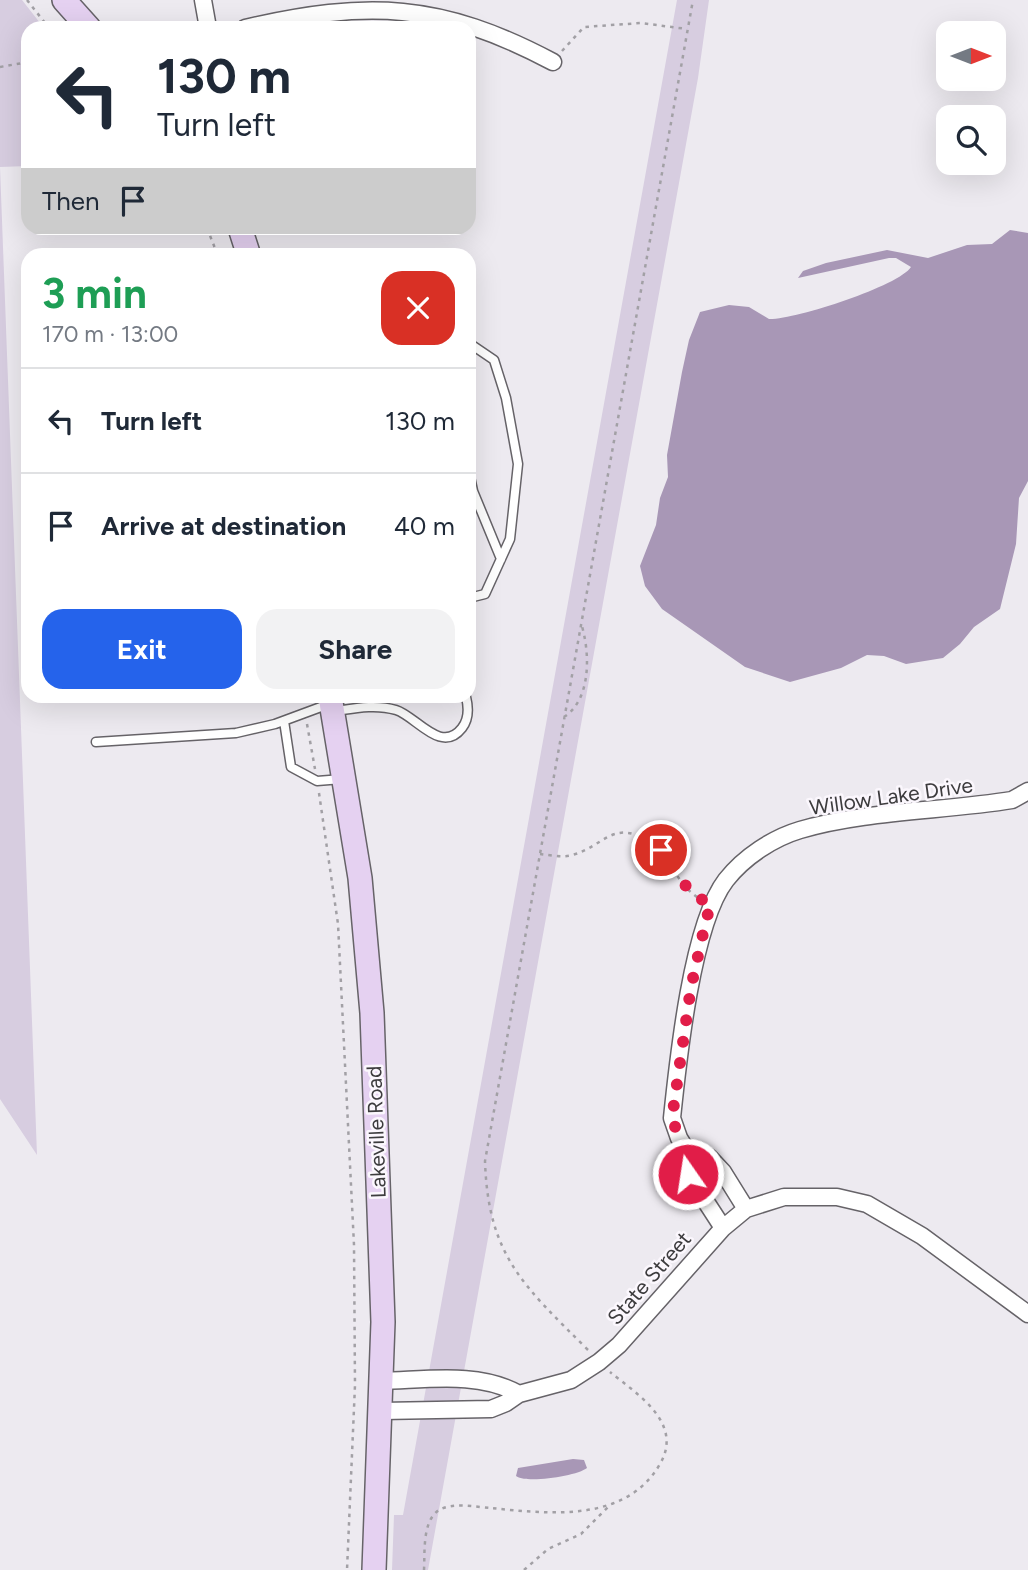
<!DOCTYPE html>
<html lang="en">
<head>
<meta charset="utf-8">
<style>
  body { margin:0; font-family:Figtree,sans-serif; background:#f2f2f3; color:#1f2937; height:100vh; display:flex; flex-direction:column; font-size:26px; white-space:nowrap }
  * { box-sizing:border-box; margin:0 }
  p { font-size:23px; color:#747a83 }
  .icon { flex:none; width:38px; height:38px; fill:none; stroke:currentColor; stroke-width:2; stroke-linecap:round; stroke-linejoin:round }
  .map { position:relative; flex:1; overflow:hidden }
  .drawer { position:absolute; left:21px; top:248px; width:455px; height:455px; display:flex; flex-direction:column; background:#fff; border-radius:21px; box-shadow:0 7px 28px #0002 }
  .drawer>* { flex:none }
  .top-card { position:absolute; left:21px; top:21px; width:455px; height:214px; border-radius:21px; box-shadow:0 7px 28px #0002; background:#fff; color:#1f2937; overflow:hidden }
  .needle { width:46px; rotate:90deg }
  .buttons { position:absolute; left:936px; top:21px; display:grid; gap:14px }
  .buttons a { display:grid; place-items:center; width:70px; height:70px; border-radius:14px; background:#fff; box-shadow:0 7px 28px #0002; font-size:35px }
  .pin { position:absolute; display:grid; place-items:center; width:60px; height:60px; color:#fff; margin:-30px; border:4px solid #fff; border-radius:50%; box-shadow:0 2px 7px #0007 }
  .me { position:absolute; width:77px; margin:-38px; rotate:347deg; stroke-linejoin:round; filter:drop-shadow(0 0 5px #0008) }
  .turn { display:flex; align-items:center; gap:24px; height:147px; padding:0 21px; font-size:32px }
  .turn .icon { width:91px; height:91px; stroke-width:2.5 }
  .turn b { display:block; font-size:49px; line-height:60px }
  .then { display:flex; align-items:center; height:66px; padding:0 21px; background:#0003; gap:14px; font-size:26px }
  .round { display:grid; place-items:center; flex:none; width:74px; height:74px; border-radius:21px; background:#f2f2f3 }
  .summary { display:flex; align-items:center; justify-content:space-between; height:119px; padding:0 21px }
  h1 { font-size:42px; font-weight:700; line-height:52px; color:#1e9e55 }
  .primary-button { display:flex; gap:14px; margin-top:auto; padding:14px 21px }
  .primary-button a { flex:1; height:80px; border-radius:21px; background:#2563eb; color:#fff; font-size:28px; font-weight:700; line-height:80px; text-align:center }
  .primary-button a+a { background:#f2f2f3; color:#1f2937 }
  ul { padding:0; list-style:none }
  li { display:flex; align-items:center; gap:21px; height:105px; padding:0 21px; border-top:2px solid #e0e1e3 }
  li div { flex:1 }
  li b { display:block; font-size:26px }
  li em { font-style:normal }
  .map>svg:first-child { display:block }
</style>
</head>
<body>
<div class="map">
<svg width="1028" height="1570" viewBox="0 0 1028 1570">
  <rect width="100%" height="100%" fill="#edeaf0"/>
  <path fill="#d7cde0" d="M0 0H22L44 28H28V166L0 167 37 1155 0 1099Z
    M677 0H709L698 78 428 1570H392L394 1515H403Z
    M115 25 195 28H118Z"/>
  <path fill="#a897b6" d="M1010 230 1028 233V481L1019 498 1016 544 1000 609 974 627 960 644 943 658 906 664 884 656 867 655 841 668 790 682 745 667 662 609 645 586 640 566 656 525 660 498 668 477 667 455 682 372 689 340 700 312 729 305 749 307 769 319C794 320 899 286 911 267L896 258H889L798 278 803 271 826 263 887 250 928 258 967 245 992 244Z
    M573 1459 584 1460 587 1468C577 1476 526 1484 516 1476L518 1468Z"/>
  <g fill="none" stroke-linecap="round" stroke-linejoin="round">
    <g stroke="#666368" stroke-width="11">
      <path id="lane" d="M469 343 494 360 506 398 518 464 510 539 485 594 469 598
        M469 472 473 491 501 559
        M336 711C356 708 376 704 396 710 416 716 441 755 462 728 469 719 469 709 466 697
        M284 721 291 767 317 781 342 779
        M96 742 236 733 275 724 329 704"/>
    </g>
    <g stroke="#666368" stroke-width="19">
      <path id="street" d="M203 0 208 28
        M245 28C368 0 440 2 553 62
        M691 1157H709L723 1172 746 1209
        M723 1228 688 1174 691 1157 679 1138 672 1118C678 1060 692 924 726 880 744 857 773 838 800 830 863 811 945 811 1012 800L1028 791
        M382 1381C426 1380 479 1371 519 1394
        M382 1411 491 1409 506 1403 519 1394 571 1380 599 1362 619 1345 723 1228 746 1209 784 1197H837L867 1204 922 1236 1028 1314"/>
    </g>
    <g stroke="#666368" stroke-width="26">
      <path id="secondary" d="M64 0 89 28
        M240 228 249 256
        M330 696 360 878 372 1013 383 1322 374 1570"/>
    </g>
    <path stroke="#a2a0a5" stroke-width="2.5" stroke-dasharray="3.5 5" stroke-linecap="butt" d="M27 0 49 28
      M562 51 584 27 641 23 687 29
      M0 67 28 62
      M207 228 218 256
      M564 717C592 699 590 651 581 623
      M307 724 315 769
      M319 793 338 924 354 1245 355 1385 347 1570
      M540 854C550 855 562 858 572 855 604 847 613 817 651 843 673 858 674 883 700 899
      M588 1350C524 1286 488 1256 485 1161L693 0
      M424 1570C425 1552 422 1521 439 1510 453 1502 476 1507 491 1508 550 1514 626 1523 660 1464 684 1423 637 1394 610 1372
      M524 1570 548 1549 581 1534 609 1506"/>
    <use href="#lane" stroke="#fff" stroke-width="8"/>
    <use href="#street" stroke="#fff" stroke-width="16"/>
    <use href="#secondary" stroke="#e5d1f1" stroke-width="23"/>
  </g>
  <g fill="none" stroke-linecap="round" stroke-linejoin="round">
    <path stroke="#e11d48" stroke-width="12" stroke-dasharray="0 21.6" d="M661 850C678 877 684 889 712 906L707 916 691 987 672 1118 679 1138 691 1157 688 1174"/>
  </g>
  <g text-anchor="middle" dominant-baseline="central" stroke-width="5" stroke-linejoin="round" paint-order="stroke">
    <g font-size="21" fill="#3d3c3e" stroke="#fbf7fd">
      <text transform="translate(891 796) rotate(-8)">Willow Lake Drive</text>
      <text transform="translate(376 1132) rotate(-92)">Lakeville Road</text>
      <text transform="translate(649 1278) rotate(-49)">State Street</text>
    </g>
  </g>
</svg>
<div class="buttons">
<a><svg class="needle" viewBox="-14 -14 28 28"><path d="M0-13l5 13h-10z" fill="#e53935"/><path d="M0 13l5-13h-10z" fill="#747a83"/></svg></a>
<a><svg class="icon" aria-label="search" viewBox="0 0 24 24"><circle cx="10" cy="10" r="6"/><path d="M15 15l6 6"/></svg></a>
</div>
<div class="pin" style="left:661px;top:850px;background:#d93025"><svg class="icon" aria-label="arrive" viewBox="0 0 24 24"><path d="M6 21V4h12l-3 4 3 4H6"/></svg></div>
<svg class="me" style="left:688px;top:1174px" viewBox="-20 -20 40 40"><circle r="17" fill="#e11d48" stroke="#fff" stroke-width="3"/><path d="M0-11L8 9 0 5-8 9z" fill="#fff"/></svg>
<div class="top-card">
<div class="turn"><svg class="icon" aria-label="left" viewBox="0 0 24 24"><path d="M17 20v-9H6M10 6l-5 5 5 5"/></svg><div><b>130 m</b>Turn left</div></div>
<div class="then">Then<svg class="icon" aria-label="arrive" viewBox="0 0 24 24"><path d="M6 21V4h12l-3 4 3 4H6"/></svg></div>
</div>
<section class="drawer">
<div class="summary"><div><h1>3 min</h1><p>170 m · 13:00</p></div><a class="round" style="background:#d93025;color:#fff"><svg class="icon" aria-label="close" viewBox="0 0 24 24"><path d="M6 6l12 12M18 6L6 18"/></svg></a></div>
<ul>
<li><svg class="icon" aria-label="left" viewBox="0 0 24 24"><path d="M17 20v-9H6M10 6l-5 5 5 5"/></svg><div><b>Turn left</b></div><em>130 m</em></li>
<li><svg class="icon" aria-label="arrive" viewBox="0 0 24 24"><path d="M6 21V4h12l-3 4 3 4H6"/></svg><div><b>Arrive at destination</b></div><em>40 m</em></li>
</ul>
<div class="primary-button"><a>Exit</a><a>Share</a></div>
</section>
</div>
</body>
</html>
